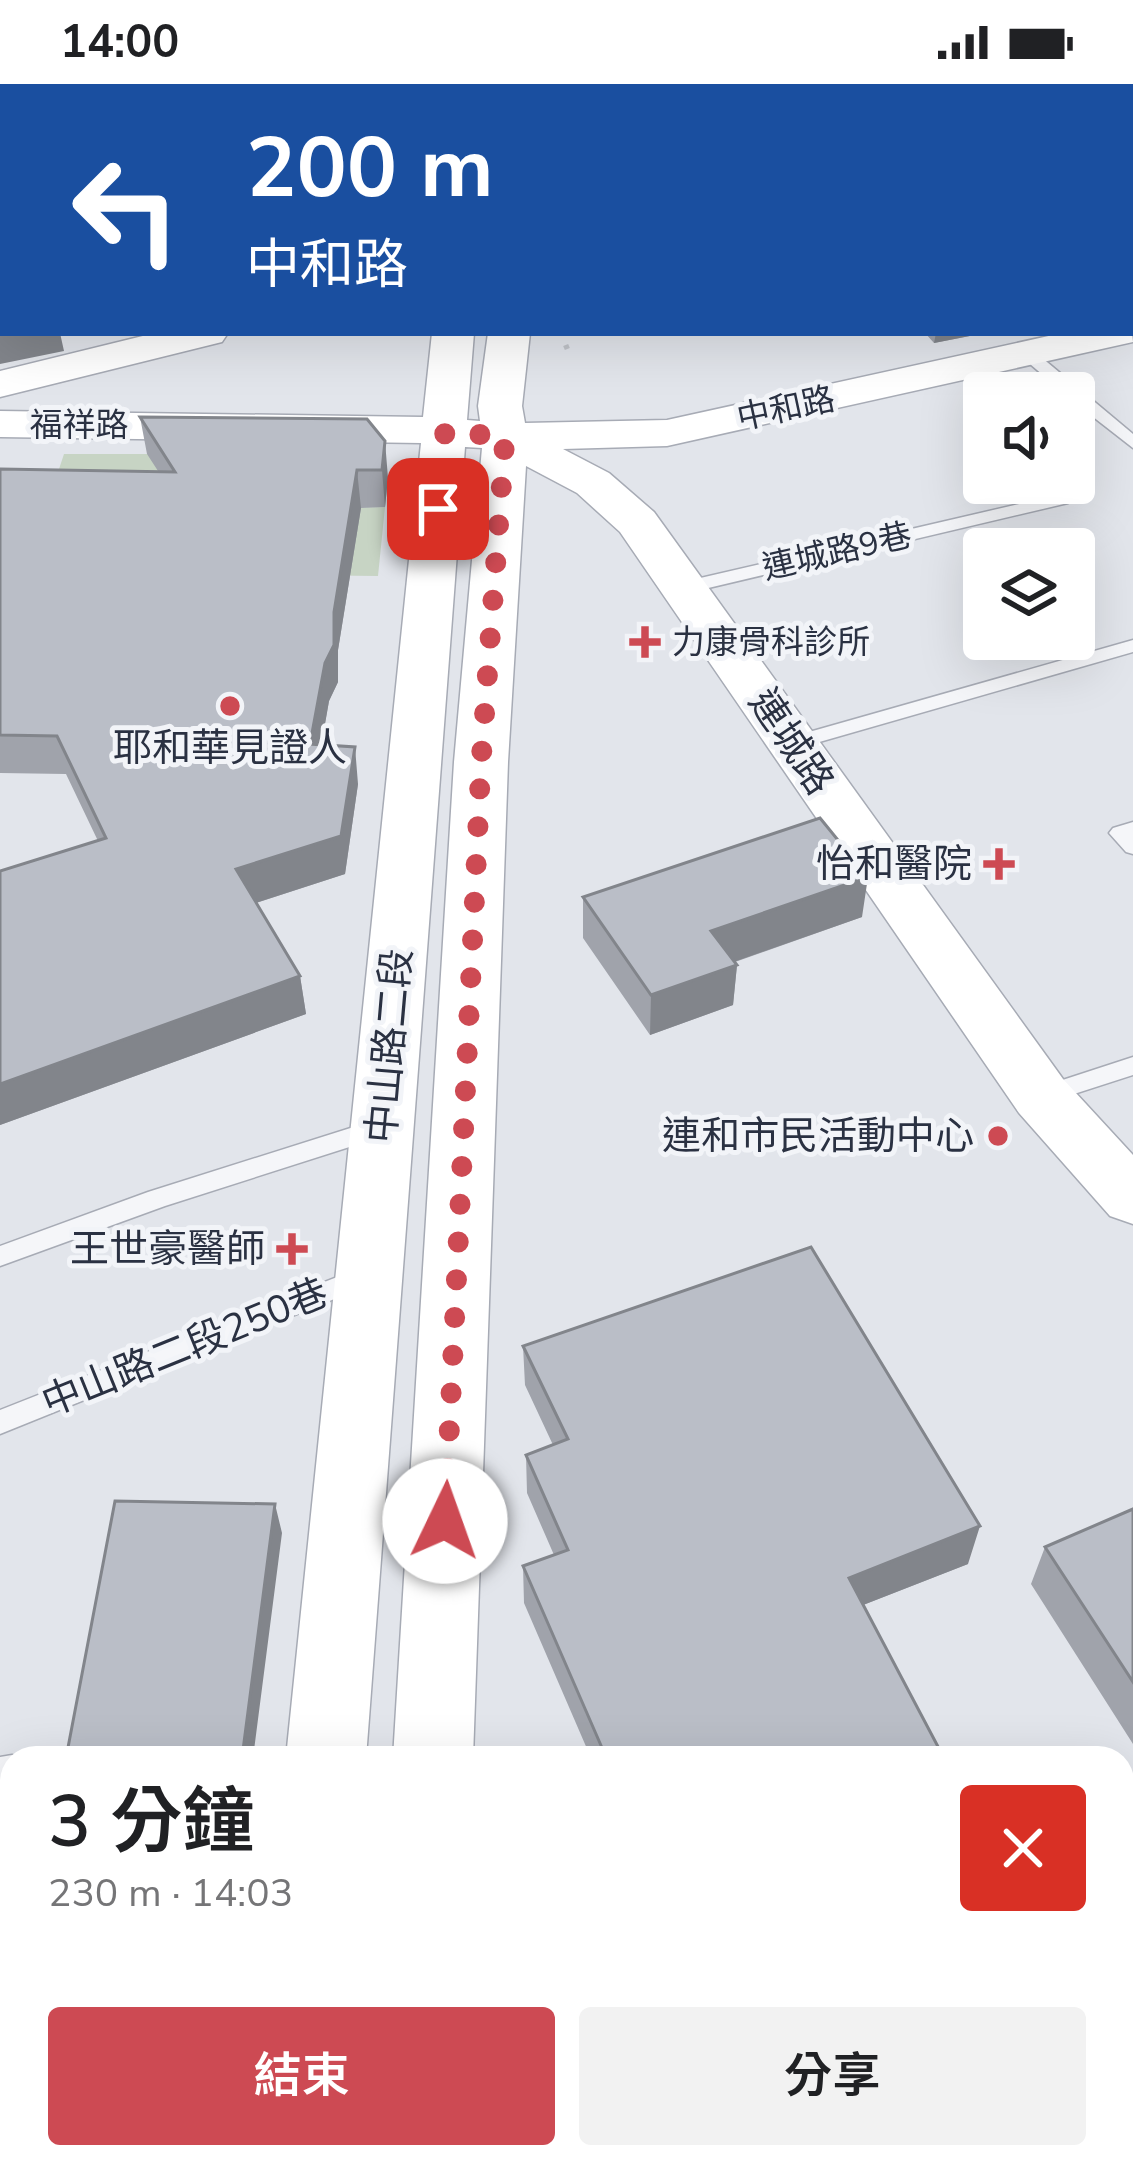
<!DOCTYPE html>
<html lang="zh-TW">
<head>
<meta charset="utf-8">
<style>
  body { margin:0; font-family:"Nunito Sans","Noto Sans TC",sans-serif; background:#f2f2f2; color:#202124; height:100vh; display:flex; flex-direction:column; font-size:45px; white-space:nowrap }
  * { box-sizing:border-box; margin:0 }
  p { font-size:39px; color:#757577 }
  .icon { flex:none; width:66px; height:66px; fill:none; stroke:currentColor; stroke-width:2; stroke-linecap:round; stroke-linejoin:round }
  .map { position:relative; flex:1; overflow:hidden }
  .panel { position:absolute; left:0px; top:1662px; width:1134px; height:423px; display:flex; flex-direction:column; background:#fff; border-radius:36px 36px 0 0; box-shadow:0 12px 48px #0002 }
  .panel>* { flex:none }
  .guide { position:absolute; left:0px; top:0px; width:1134px; height:252px; box-shadow:0 12px 48px #0002; background:#1a4fa0; color:#fff; overflow:hidden }
  .controls { position:absolute; left:963px; top:288px; display:grid; gap:24px }
  .controls a { display:grid; place-items:center; width:132px; height:132px; border-radius:12px; background:#fff; box-shadow:0 12px 48px #0002; font-size:60px }
  .pin { position:absolute; display:grid; place-items:center; width:102px; height:102px; color:#fff; margin:-51px; border-radius:24px; box-shadow:0 6px 18px #0006 }
  .me { position:absolute; width:132px; margin:-66px; rotate:3deg; stroke-linejoin:round; filter:drop-shadow(0 0 9px #0008) }
  .turn { display:flex; align-items:center; gap:42px; height:252px; padding:0 48px; font-size:54px }
  .turn .icon { width:156px; height:156px; stroke-width:2.5 }
  .turn b { display:block; font-size:84px; line-height:102px }
  .round { display:grid; place-items:center; flex:none; width:126px; height:126px; border-radius:12px; background:#f2f2f2 }
  .head { display:flex; align-items:center; justify-content:space-between; height:204px; padding:0 48px }
  h1 { font-size:72px; font-weight:600; line-height:90px }
  .cta { display:flex; gap:24px; margin-top:auto; padding:24px 48px }
  .cta a { flex:1; height:138px; border-radius:12px; background:#cd4a53; color:#fff; font-size:48px; font-weight:600; line-height:138px; text-align:center }
  .cta a+a { background:#f2f2f2; color:#202124 }
  .status { display:flex; justify-content:space-between; align-items:center; height:84px; padding:0 60px; background:#fff; direction:ltr }
  .status svg { height:33px; fill:currentColor }
  .map>svg:first-child { display:block }
</style>
</head>
<body>
<div class="status"><b>14:00</b><svg viewBox="0 0 49 12"><path d="M0 12V9h3v3zM5 12V6h3v6zM10 12V3h3v9zM15 12V0h3v12zM26 1h20v11H26zM47 4h2v5h-2z"/></svg></div>
<div class="map">
<svg width="1133" height="2083" viewBox="0 0 1133 2083">
  <rect width="100%" height="100%" fill="#e2e5eb"/>
  <path fill="#c7d4c4" d="M64 370H147L327 424 385 423 378 492 289 491 56 394Z"/>
  <g fill="none" stroke-linecap="round" stroke-linejoin="round">
    <g stroke="#a7abb5" stroke-width="3">
      <path id="lane" d="M269 0H288L290 3H272Z
        M785 0H801L783 3Z
        M1131 4H1133V12H1131Z
        M0 139H3V147H0Z
        M1023 268H1035L1133 350V364L1074 318V309H1064L1023 274Z
        M1062 410 1068 411V419L683 510 674 504 683 498Z
        M1133 556V568L795 665 785 659 788 654Z
        M1133 738V770L1126 768 1109 749 1113 744Z
        M1133 973V991L1043 1020 1031 1011 1035 1005Z
        M379 1035 387 1037 391 1044 387 1051 165 1122 0 1182V1162L148 1108Z
        M365 1182 374 1185 378 1192 374 1199 0 1350V1326Z
        M12 1671 19 1674H12V1701L0 1703V1673Z"/>
    </g>
    <g stroke="#a7abb5" stroke-width="3">
      <path id="secondary" d="M451 0H487V3H451Z
        M505 0H541V3H505Z
        M1131 239 1133 258 667 362 563 365 609 389 654 428 1063 995 1133 1071V1140L1110 1132 1019 1029 620 448 577 409 526 382 508 678 473 1674H393L454 678 482 364 465 363 366 1674H286L421 359 0 353V327L423 333 432 249H474L467 336 480 337 478 322 488 249H530L522 322 525 339 667 336 1062 249H1131Z
        M155 249H228L222 258 0 313V287Z
        M245 2073H335L334 2083H244Z
        M369 2073H459V2083H369Z"/>
    </g>
    <path stroke="#c0c3c9" stroke-width="4.5" stroke-dasharray="6 6" stroke-linecap="butt" d="M564 264 569 262"/>
    <use href="#lane" fill="#f5f6f9" fill-rule="evenodd"/>
    <use href="#secondary" fill="#fff" fill-rule="evenodd"/>
  </g>
  <path fill="#a0a3ab" d="M0 2 62 3H3V67L0 64Z
    M925 249H985L934 259Z
    M140 333 367 335 388 394 385 423 361 424 338 566V598L329 617 321 661 358 700 345 790 256 819 300 892 306 930 0 1041V787L98 757 66 690 0 689V385L158 387 147 370Z
    M583 813 862 833 735 878 737 881 733 921 650 951 583 854Z
    M523 1262 968 1480 863 1521 944 1674H591L524 1519 523 1482 554 1471 527 1409 526 1371 553 1361 525 1301Z
    M1133 1425V1660L1031 1500 1045 1463Z
    M1133 1883V2083H721V2073H1122V1910L1133 1894 1131 1885Z"/>
  <path fill="#82858b" d="M1131 184H1133V219L1131 220Z
    M0 239H3V249H60L64 267 0 280Z
    M936 249H985L934 259Z
    M385 357 388 394 385 423 382 386Z
    M357 386 361 424 338 566V598L329 617 315 698 310 660Z
    M355 663 358 700 345 790 243 823 236 785Z
    M868 793 862 833 708 887 711 847Z
    M737 881 733 921 650 951 651 911Z
    M300 892 306 930 0 1041V1000Z
    M275 1420 282 1449 253 1674H242Z
    M980 1442 968 1480 840 1530 849 1494Z
    M186 2073H203L200 2083H182Z"/>
  <path fill="#babec7" stroke="#82858b" stroke-width="3" d="M10 0H59L62 3 74 0H203L206 3H3V38L0 35V2Z
    M1131 104H1133V184H1131Z
    M0 189H3V239H0Z
    M140 333 367 335 385 357 382 386H357L334 528V561L325 579 310 660 355 663 341 752 236 785 300 892 0 1000V787L106 754 57 652 0 651V385L175 388Z
    M820 734 868 793 711 847 737 881 651 911 583 813Z
    M811 1163 980 1442 849 1494 944 1674H603L606 1673 523 1482 568 1466 526 1371 568 1355 523 1262Z
    M115 1417 275 1420 242 1674H66Z
    M1133 1425V1598L1045 1463Z
    M1133 1928V2083H726V2073H1122V1933Z
    M0 1933H12V2073H186L182 2083H0Z"/>
  <g fill="none" stroke-linecap="round" stroke-linejoin="round">
    <path stroke="#cd4a53" stroke-width="21" stroke-dasharray="0 37.8" d="M438 425 445 347 505 353 481 678 445 1437"/>
  </g>
  <g fill="#cd4a53" stroke="#f2f4f8" stroke-width="4.5">
    <path d="M639 540h12v12h12v12h-12v12h-12v-12h-12v-12h12z"/>
    <circle cx="230" cy="622" r="12"/>
    <path d="M993 762h12v12h12v12h-12v12h-12v-12h-12v-12h12z"/>
    <circle cx="998" cy="1052" r="12"/>
    <path d="M286 1147h12v12h12v12h-12v12h-12v-12h-12v-12h12z"/>
  </g>
  <g text-anchor="middle" dominant-baseline="central" stroke-width="10" stroke-linejoin="round" paint-order="stroke">
    <g font-size="33" fill="#2a3142" stroke="#f2f4f8">
      <text transform="translate(786 325) rotate(-12)">中和路</text>
      <text x="79" y="341">福祥路</text>
      <text transform="translate(837 468) rotate(-13)">連城路9巷</text>
    </g>
    <g font-size="33" fill="#2a3142" stroke="#f2f4f8" text-anchor="start">
      <text x="672" y="558">力康骨科診所</text>
    </g>
    <g font-size="39" fill="#2a3142" stroke="#f2f4f8">
      <text transform="translate(791 658) rotate(56)">連城路</text>
      <text transform="translate(390 962) rotate(-85)">中山路二段</text>
      <text transform="translate(185 1264) rotate(-22)">中山路二段250巷</text>
    </g>
    <g font-size="39" fill="#2a3142" stroke="#f2f4f8" text-anchor="end">
      <text x="230" y="664" text-anchor="middle">耶和華見證人</text>
      <text x="972" y="780">怡和醫院</text>
      <text x="974" y="1052">連和市民活動中心</text>
      <text x="265" y="1165">王世豪醫師</text>
    </g>
  </g>
</svg>
<div class="controls">
<a><svg class="icon" aria-label="sound" viewBox="0 0 24 24"><path d="M4 9h4l5-4v14l-5-4H4zM17 9q2 3 0 6"/></svg></a>
<a><svg class="icon" aria-label="layers" viewBox="0 0 24 24"><path d="M12 4l9 5-9 5-9-5zM3 14l9 5 9-5"/></svg></a>
</div>
<div class="pin" style="left:438px;top:425px;background:#d93025"><svg class="icon" aria-label="arrive" viewBox="0 0 24 24"><path d="M6 21V4h12l-3 4 3 4H6"/></svg></div>
<svg class="me" style="left:445px;top:1437px" viewBox="-20 -20 40 40"><circle r="19" fill="#fff"/><path d="M0-13L10 11 0 6-10 11z" fill="#cd4a53"/></svg>
<div class="guide">
<div class="turn"><svg class="icon" aria-label="left" viewBox="0 0 24 24"><path d="M17 20v-9H6M10 6l-5 5 5 5"/></svg><div><b>200 m</b>中和路</div></div>
</div>
<section class="panel">
<div class="head"><div><h1>3 分鐘</h1><p>230 m · 14:03</p></div><a class="round" style="background:#d93025;color:#fff"><svg class="icon" aria-label="close" viewBox="0 0 24 24"><path d="M6 6l12 12M18 6L6 18"/></svg></a></div>
<div class="cta"><a>結束</a><a>分享</a></div>
</section>
</div>
</body>
</html>
